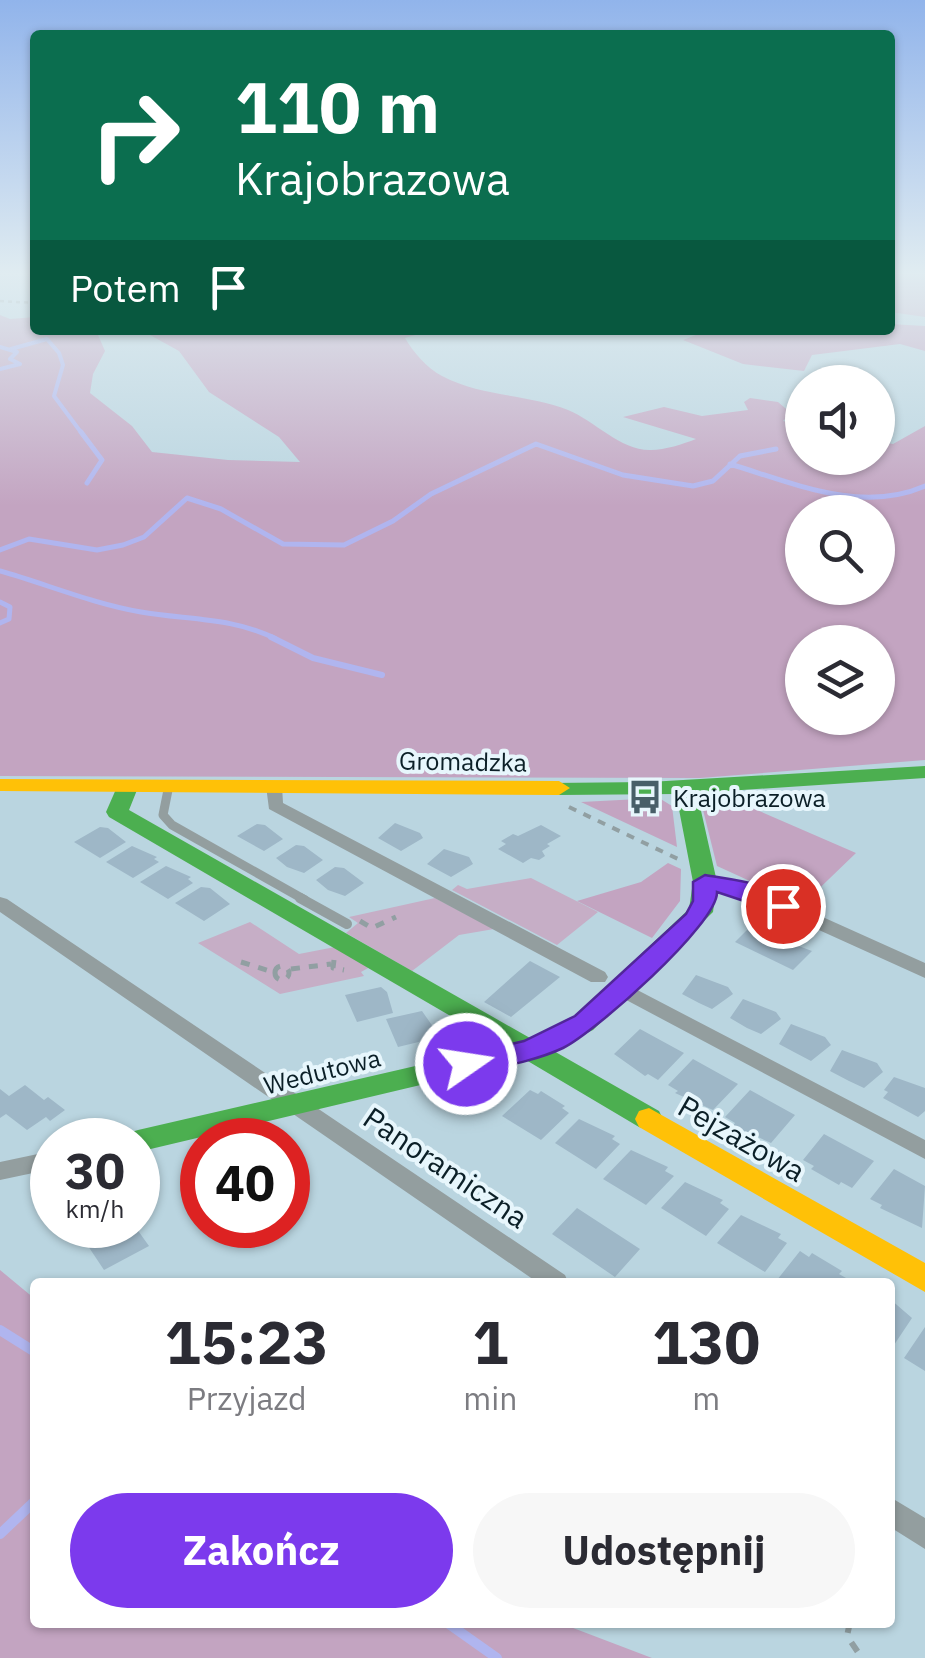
<!DOCTYPE html>
<html lang="pl">
<head>
<meta charset="utf-8">
<style>
  body { margin:0; font-family:"IBM Plex Sans",sans-serif; background:#f7f7f7; color:#2b2b33; height:100vh; display:flex; flex-direction:column; font-size:38px; white-space:nowrap }
  * { box-sizing:border-box; margin:0 }
  p { font-size:32px; color:#7c7c81 }
  .icon { flex:none; width:55px; height:55px; fill:none; stroke:currentColor; stroke-width:2; stroke-linecap:round; stroke-linejoin:round }
  .map { position:relative; flex:1; overflow:hidden }
  .panel { position:absolute; left:30px; top:1278px; width:865px; height:350px; display:flex; flex-direction:column; background:#fff; border-radius:10px; box-shadow:0 2px 8px #0004 }
  .panel>* { flex:none }
  .banner { position:absolute; left:30px; top:30px; width:865px; height:305px; border-radius:10px; box-shadow:0 2px 8px #0004; background:#0b6e4f; color:#fff; overflow:hidden }
  .buttons { position:absolute; left:785px; top:365px; display:grid; gap:20px }
  .buttons a { display:grid; place-items:center; width:110px; height:110px; border-radius:50%; background:#fff; box-shadow:0 2px 8px #0004; font-size:50px }
  .speed { position:absolute; left:30px; top:1118px; display:flex; gap:20px; font-size:50px; font-weight:700; text-align:center }
  .speed>* { display:grid; place-content:center; width:130px; height:130px; border-radius:50%; background:#fff; box-shadow:0 2px 8px #0004; line-height:1 }
  .speed small { font-size:25px; font-weight:400 }
  .speed .limit { border:15px solid #d22; background:#fff; color:#111 }
  .pin { position:absolute; display:grid; place-items:center; width:85px; height:85px; color:#fff; margin:-42px; border:5px solid #fff; border-radius:50%; box-shadow:0 2px 10px #0007 }
  .me { position:absolute; width:110px; margin:-55px; rotate:77deg; stroke-linejoin:round; filter:drop-shadow(0 0 8px #0008) }
  .turn { display:flex; align-items:center; gap:35px; height:210px; padding:0 40px; font-size:45px }
  .turn .icon { width:130px; height:130px; stroke-width:2.5 }
  .turn b { display:block; font-size:70px; line-height:85px }
  .then { display:flex; align-items:center; height:95px; padding:0 40px; background:#0003; gap:20px; font-size:38px }
  .eta { display:flex; justify-content:space-evenly; align-items:center; height:170px; text-align:center }
  .eta b { font-size:60px; font-weight:700; line-height:70px }
  .button { display:flex; gap:20px; margin-top:auto; padding:20px 40px }
  .button a { flex:1; height:115px; border-radius:60px; background:#7c3aed; color:#fff; font-size:40px; font-weight:700; line-height:115px; text-align:center }
  .button a+a { background:#f7f7f7; color:#2b2b33 }
  .map>svg:first-child { display:block }
</style>
</head>
<body>
<div class="map">
<svg width="925" height="1658" viewBox="0 0 925 1658">
  <rect width="100%" height="100%" fill="#bad5e0"/>
  <path fill="#c6aec6" d="M890 274H925V317L890 312Z
    M531 878 598 912 557 945 452 890 458 885 467 889Z
    M435 898 494 929 459 935 412 971 346 933 358 923 349 917Z
    M250 922 299 954 335 947 370 967 361 972 364 976 280 994 198 943Z"/>
  <path fill="#c3a4c1" fill-rule="evenodd" d="M0 315 10 319 35 317V330H82L98 335 105 351 93 374 90 393 132 426 152 452 228 460 300 462 279 437 209 392 179 351 141 330H433L405 338C413 352 427 368 442 376 482 397 527 394 568 410 595 421 621 451 651 450 665 450 683 444 696 439L623 417 664 407 702 416 748 410 744 402 750 398 778 402 791 413 783 421 802 426V458H878V441L893 444 925 426V760L700 778 0 776ZM878 512V588H802V512ZM878 642V718H802V642Z
    M890 324 925 326V351L900 344 812 355 804 371 743 364 683 340 701 333 699 330H890Z
    M720 794 856 853 802 905 717 866 701 802Z
    M659 798 672 806 677 847 581 802Z
    M668 863 681 869 680 901 652 938 577 901 641 882Z
    M0 1270 35 1299V1622L560 1623 652 1658H0Z"/>
  <g fill="none" stroke-linecap="round" stroke-linejoin="round">
    <path stroke="#b0b5ef" stroke-width="4" d="M0 347 17 352 10 359 20 364 0 369
      M11 349 47 339 59 353 63 365 54 396 83 435"/>
    <path stroke="#b0b5ef" stroke-width="5" d="M81 432 102 460 87 483
      M730 464C793 483 861 514 925 486
      M0 550 29 539 97 550 123 545 144 537 187 498 221 509 283 544 344 545 393 521 431 494 536 444 623 475 693 486 713 481 740 456 776 449
      M0 571C46 584 94 604 141 612 187 620 233 617 276 639
      M0 602 10 607 9 619 0 623"/>
    <path stroke="#b0b5ef" stroke-width="6" d="M271 637 313 658 382 675"/>
    <path stroke="#b0b5ef" stroke-width="10" d="M0 1330 35 1352
      M0 1534 35 1501
      M446 1622 497 1658"/>
  </g>
  <path fill="#9eb7c7" d="M395 823 420 833 423 838 401 851 378 838Z
    M257 824 265 825 283 839 264 851 237 836Z
    M541 825 561 836 547 844 550 846 542 851 545 856 539 860 531 858 523 863 498 849 506 844 501 841 513 834 518 836Z
    M100 827 108 828 126 842 100 858 74 842Z
    M296 845 304 846 323 860 304 873 287 867 276 858Z
    M132 846 157 857 154 859 159 862 133 878 106 862Z
    M444 849 469 857 473 864 451 877 427 864Z
    M166 866 191 877 188 879 193 883 168 899 140 882Z
    M335 867 344 868 364 883 345 896 328 890 316 880Z
    M201 887 210 888 230 904 204 921 175 903Z
    M754 923 780 939 812 951 793 970 735 942Z
    M530 961 560 977 511 1017 484 1002Z
    M696 975 728 987 733 994 712 1009 699 1003 682 994Z
    M381 987 387 992 393 1013 357 1022 345 995Z
    M743 999 776 1012 781 1019 761 1034 747 1028 730 1018Z
    M422 1011 436 1031 432 1032 435 1038 398 1047 386 1019Z
    M791 1024 825 1037 831 1045 811 1061 792 1051 779 1044Z
    M640 1029 684 1053 658 1080 648 1074 645 1076 614 1054Z
    M842 1050 877 1063 883 1072 864 1088 849 1081 830 1071Z
    M693 1059 738 1084 713 1110 675 1093 678 1091 668 1085Z
    M894 1077 925 1088V1111L918 1117 883 1098 888 1092 884 1090Z
    M25 1085 44 1100 48 1097 65 1110 50 1121 46 1117 27 1130 6 1114 0 1118V1089L9 1096Z
    M530 1090 538 1094 541 1091 565 1106 562 1108 569 1113 541 1140 502 1116Z
    M750 1090 795 1115 771 1143 733 1126 735 1123 725 1117Z
    M579 1119 615 1136 612 1139 620 1144 596 1169 555 1143Z
    M824 1134 874 1161 852 1188 841 1182 839 1185 811 1169 814 1166 803 1160Z
    M631 1150 668 1167 665 1171 674 1176 646 1205 603 1179Z
    M894 1169 925 1186 922 1228 880 1208 882 1205 870 1199Z
    M685 1182 723 1200 720 1203 729 1209 706 1236 661 1208Z
    M577 1208 640 1249 615 1277 552 1234Z
    M741 1215 781 1234 778 1238 787 1243 765 1272 717 1243Z
    M74 1225H134L149 1246 104 1270Z
    M800 1251 809 1257 812 1253 842 1271 839 1274 853 1282 777 1280Z
    M890 1299 912 1318 890 1351Z
    M925 1327V1371L904 1358Z"/>
  <g fill="none" stroke-linecap="round" stroke-linejoin="round">
    <path stroke="#919fa2" stroke-width="2.5" stroke-dasharray="4 4" stroke-linecap="butt" d="M0 301 35 303"/>
    <path stroke="#919fa2" stroke-width="4" stroke-dasharray="8 8" stroke-linecap="butt" d="M569 807 678 859"/>
    <path stroke="#919fa2" stroke-width="5" stroke-dasharray="9 9" stroke-linecap="butt" d="M360 921 372 928 396 917
      M334 960 333 968 344 970
      M241 962 273 972
      M275 973a7 7 0 1 1 14 0a7 7 0 1 1-14 0Z
      M291 969 331 964"/>
    <path stroke="#919fa2" stroke-width="6" stroke-dasharray="11 11" stroke-linecap="butt" d="M850 1622 847 1636 862 1658"/>
    <path stroke="#939e9f" stroke-width="9" d="M169 785 163 815 172 825 305 900"/>
    <path stroke="#939e9f" stroke-width="10" d="M300 898 347 924"/>
    <path fill="#939e9f" fill-rule="evenodd" d="M274 781 282 786 283 803 605 972 608 977 605 982H591L269 809 266 786Z
      M705 876 756 887 925 963V978L744 896 699 886 696 882Z
      M0 897 7 899 565 1275 568 1282H537L0 912Z
      M622 982 925 1140V1159L615 994 612 989 615 984Z
      M52 1151V1169L0 1180V1162Z
      M890 1497 925 1518V1549L890 1527Z"/>
    <path fill="#4caf50" fill-rule="evenodd" d="M925 766V778L697 793 717 882 713 912 593 1030 552 1050 659 1111 663 1119 659 1127 649 1130 639 1127 526 1060 138 1152V1140H124L128 1133 138 1130 502 1046 109 817 106 812 120 780H136L139 785 129 810 530 1038 575 1016 689 909 693 882 676 794 559 795 548 788 551 783 649 782Z"/>
    <path fill="#ffc107" fill-rule="evenodd" d="M0 779 559 781 570 788 559 795 0 791Z
      M649 1108 925 1263V1292L639 1127 635 1119 639 1111Z"/>
  </g>
  <linearGradient id="sky" x2="0" y2="1"><stop stop-color="#91b4eb"/><stop offset="0.54" stop-color="#e0ecf1"/><stop offset="1" stop-color="#e0ecf1" stop-opacity="0"/></linearGradient>
  <rect width="925" height="506" fill="url(#sky)"/>
  <path fill="#7c3aed" stroke="#51269a" stroke-width="2.5" d="M705 875C733 880 776 883 795 906L783 914 717 892C718 924 594 1033 563 1048 533 1062 498 1067 466 1074L456 1072 452 1064 456 1057 524 1041 575 1016 686 914 693 901V882Z"/>
  <defs>
    <g id="bus-bare" transform="scale(2.7)"><path d="M-5-6H5V4H4V6H2V4H-2V6H-4V4H-5ZM-3.5-4V0h7V-4ZM-3.5 1.2v1.5H-2V1.2ZM2 1.2v1.5H3.5V1.2Z" fill="#485f68" stroke="#e7f6fc" stroke-width="2.5" paint-order="stroke"/></g>
  </defs>
  <g fill-rule="evenodd">
    <use href="#bus-bare" x="645" y="797"/>
  </g>
  <g text-anchor="middle" dominant-baseline="central" stroke-width="8" stroke-linejoin="round" paint-order="stroke">
    <g font-size="25" fill="#0b1f27" stroke="#e7f6fc">
      <text transform="translate(463 761) rotate(1)">Gromadzka</text>
      <text transform="translate(322 1071) rotate(-14)">Wedutowa</text>
    </g>
    <g font-size="25" fill="#0b1f27" stroke="#e7f6fc" text-anchor="start">
      <text x="673" y="797">Krajobrazowa</text>
    </g>
    <g font-size="30" fill="#0b1f27" stroke="#e7f6fc">
      <text transform="translate(742 1138) rotate(30)">Pejzażowa</text>
      <text transform="translate(446 1167) rotate(34)">Panoramiczna</text>
    </g>
  </g>
</svg>
<div class="buttons">
<a><svg class="icon" aria-label="sound" viewBox="0 0 24 24"><path d="M4 9h4l5-4v14l-5-4H4zM17 9q2 3 0 6"/></svg></a>
<a><svg class="icon" aria-label="search" viewBox="0 0 24 24"><circle cx="10" cy="10" r="6"/><path d="M15 15l6 6"/></svg></a>
<a><svg class="icon" aria-label="layers" viewBox="0 0 24 24"><path d="M12 4l9 5-9 5-9-5zM3 14l9 5 9-5"/></svg></a>
</div>
<div class="speed"><div>30<small>km/h</small></div><div class="limit">40</div></div>
<div class="pin" style="left:783px;top:906px;background:#d93025"><svg class="icon" aria-label="arrive" viewBox="0 0 24 24"><path d="M6 21V4h12l-3 4 3 4H6"/></svg></div>
<svg class="me" style="left:466px;top:1064px" viewBox="-20 -20 40 40"><circle r="17" fill="#7c3aed" stroke="#fff" stroke-width="3"/><path d="M0-11L8 9 0 5-8 9z" fill="#fff"/></svg>
<div class="banner">
<div class="turn"><svg class="icon" aria-label="right" viewBox="0 0 24 24"><path d="M7 20v-9h11M14 6l5 5-5 5"/></svg><div><b>110 m</b>Krajobrazowa</div></div>
<div class="then">Potem<svg class="icon" aria-label="arrive" viewBox="0 0 24 24"><path d="M6 21V4h12l-3 4 3 4H6"/></svg></div>
</div>
<section class="panel">
<div class="eta">
<div><b>15:23</b><p>Przyjazd</p></div>
<div><b>1</b><p>min</p></div>
<div><b>130</b><p>m</p></div>
</div>
<div class="button"><a>Zakończ</a><a>Udostępnij</a></div>
</section>
</div>
</body>
</html>
